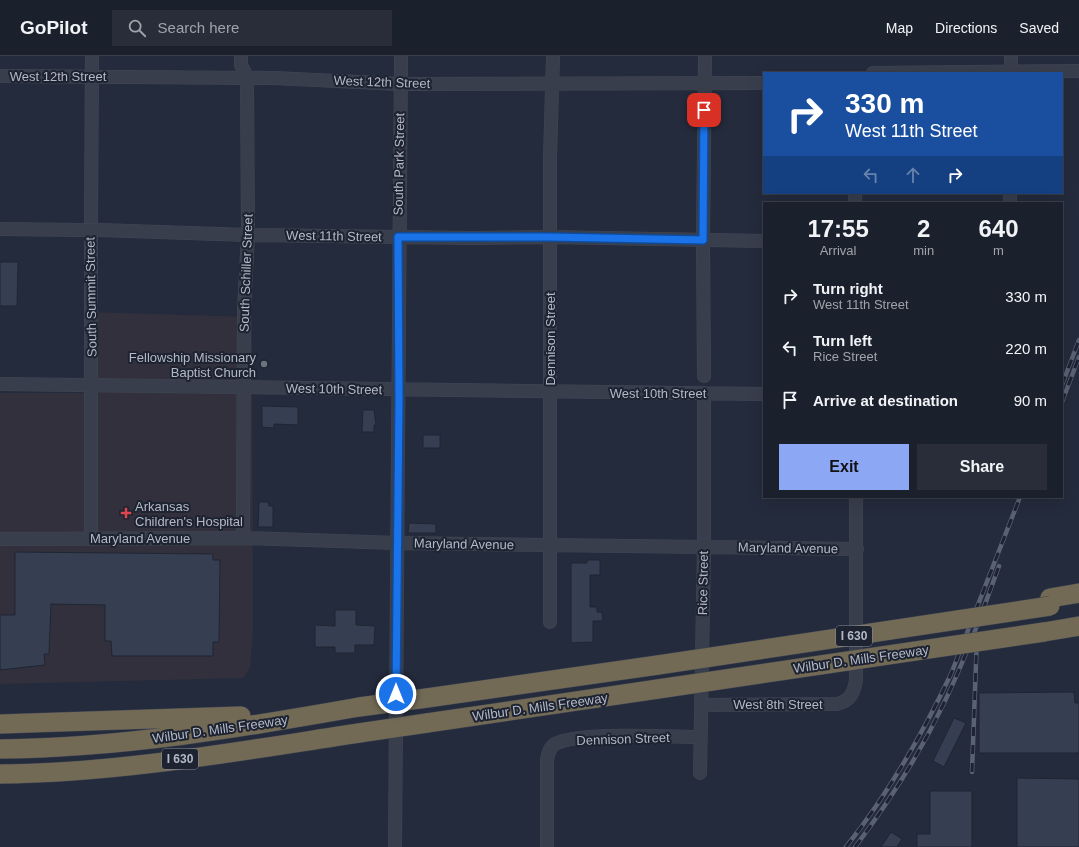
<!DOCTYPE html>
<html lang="en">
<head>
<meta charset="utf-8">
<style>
  body { margin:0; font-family:Arial,sans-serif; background:#282d39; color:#f1f3f6; height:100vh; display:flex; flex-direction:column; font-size:15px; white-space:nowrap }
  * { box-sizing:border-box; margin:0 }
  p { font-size:13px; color:#a0a3aa }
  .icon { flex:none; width:22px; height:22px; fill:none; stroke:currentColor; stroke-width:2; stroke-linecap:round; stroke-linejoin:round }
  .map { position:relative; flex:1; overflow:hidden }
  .side { position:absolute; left:763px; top:146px; width:300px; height:296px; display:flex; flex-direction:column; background:#1b202d; border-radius:0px; box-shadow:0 4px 16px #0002,0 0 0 1px #393e49 }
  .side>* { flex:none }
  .hud { position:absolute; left:763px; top:16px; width:300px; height:122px; border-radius:0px; box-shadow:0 4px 16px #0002,0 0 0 1px #393e49; background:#1a4fa0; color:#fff; overflow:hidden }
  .pin { position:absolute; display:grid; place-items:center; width:34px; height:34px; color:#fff; margin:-17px; border-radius:8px; box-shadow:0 2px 6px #0006 }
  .me { position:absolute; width:44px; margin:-22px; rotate:0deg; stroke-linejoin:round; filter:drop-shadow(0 0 3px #0008) }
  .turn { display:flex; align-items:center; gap:14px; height:84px; padding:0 16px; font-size:18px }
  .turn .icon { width:52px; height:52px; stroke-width:2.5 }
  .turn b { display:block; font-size:28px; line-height:34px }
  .lanes { display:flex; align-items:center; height:38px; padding:0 16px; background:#0003; justify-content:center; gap:20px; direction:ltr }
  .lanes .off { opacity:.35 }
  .eta { display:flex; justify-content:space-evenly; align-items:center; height:68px; text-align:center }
  .eta b { font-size:24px; font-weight:700; line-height:28px }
  .cta { display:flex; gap:8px; margin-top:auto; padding:8px 16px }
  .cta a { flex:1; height:46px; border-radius:0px; background:#8ca7f4; color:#111; font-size:16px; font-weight:700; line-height:46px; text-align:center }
  .cta a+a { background:#282d39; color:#f1f3f6 }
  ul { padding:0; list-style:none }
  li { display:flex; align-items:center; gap:12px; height:52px; padding:0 16px }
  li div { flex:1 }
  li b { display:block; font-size:15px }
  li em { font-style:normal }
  header { display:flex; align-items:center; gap:24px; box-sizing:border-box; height:56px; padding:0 20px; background:#1b202d; border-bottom:1px solid #393e49 }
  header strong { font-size:19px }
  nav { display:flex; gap:22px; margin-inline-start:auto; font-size:14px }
  .search { width:280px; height:36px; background:#282d39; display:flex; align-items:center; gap:10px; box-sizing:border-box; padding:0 14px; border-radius:0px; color:#a0a3aa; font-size:15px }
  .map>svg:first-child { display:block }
</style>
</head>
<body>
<header>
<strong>GoPilot</strong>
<div class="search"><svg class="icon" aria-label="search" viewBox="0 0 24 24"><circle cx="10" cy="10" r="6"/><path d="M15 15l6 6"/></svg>Search here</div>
<nav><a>Map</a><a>Directions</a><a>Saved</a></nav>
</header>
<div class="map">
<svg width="1079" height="791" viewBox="0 0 1079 791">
  <rect width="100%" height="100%" fill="#242b3c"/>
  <path fill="#33303d" d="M85 256 252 261 253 576 250 611 243 622 0 628V337H83Z"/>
  <path fill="#363f52" stroke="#1f2533" d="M0 206H18L17 250H0Z
    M262 350 298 351V369L274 368V372L262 371Z
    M363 354H374L376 369H374V376H362Z
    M423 379H440V392H423Z
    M259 446H268L269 450H273V471H258Z
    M409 467 436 468V477H408Z
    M15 496 213 498V504H220L219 586H213V600H112L111 585H105V549L51 548 49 598H44L45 609 0 614V559H15Z
    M587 504H600V519H590V551H597V556H602L603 565H593V586L571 587V507H587Z
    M335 554H356V569L375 570 374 589H355V597H335V591H315V569L335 570Z
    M1074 636 1075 647H1079V697H979V637Z
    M954 662 966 667 944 711 933 705Z
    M1017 722 1079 723V791H1017Z
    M930 735H972V791H917V778H930Z
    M891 776 902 783 897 791H881Z"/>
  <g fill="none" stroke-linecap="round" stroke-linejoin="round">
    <g stroke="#414755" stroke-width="14">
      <path id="minor" d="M241 0V9L247 21 248 179 244 254 243 482
        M1011 0V17
        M873 17 1079 15
        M0 20 273 22 401 28 764 27
        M1010 137V147
        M855 147V137
        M0 173 82 174
        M99 174 248 179 473 182 550 181 764 185
        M704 320 703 184 705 0
        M0 328 764 338
        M91 482V165L92 0
        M0 483 243 482 397 487 857 493
        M550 566V102L553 0
        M701 649 837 648C850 645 854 637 856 624V441
        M700 717 704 491V337
        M395 791 401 0
        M547 791V704C548 698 549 692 555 688 578 675 670 681 700 681"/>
    </g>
    <g stroke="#404654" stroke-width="20">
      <path id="highway" d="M1050 542 1079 537
        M1044 576 1079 570
        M427 642 658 609
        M427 667 658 633
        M0 668 241 660
        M0 693C120 692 241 672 359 651
        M0 718C120 717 240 695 359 677"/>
    </g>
    <use href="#minor" stroke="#383e4c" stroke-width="13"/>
    <use href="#highway" stroke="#726a55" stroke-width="19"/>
    <g stroke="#5a6173" stroke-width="4.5">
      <path id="rail" d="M1062 329 1079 284
        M1062 346 1079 301
        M972 716 977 580
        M846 791C888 738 922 679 951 618L1020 441
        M855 791C889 746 919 699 943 649 965 604 982 557 999 510"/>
    </g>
    <use href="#rail" stroke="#1d2331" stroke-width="3" stroke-dasharray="9" stroke-linecap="butt"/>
    <g stroke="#414755" stroke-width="14" stroke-linecap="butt">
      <path id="minor-bridge" d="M82 174H99"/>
    </g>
    <g stroke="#404654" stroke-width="20" stroke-linecap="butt">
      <path id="highway-bridge" d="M658 609 1050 550
        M658 633 1044 576
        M359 651 427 642
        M359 677 427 667"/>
    </g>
    <use href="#minor-bridge" stroke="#383e4c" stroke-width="13"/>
    <use href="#highway-bridge" stroke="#726a55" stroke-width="19"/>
  </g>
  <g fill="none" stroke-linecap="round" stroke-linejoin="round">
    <g stroke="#114b97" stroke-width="10">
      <path id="route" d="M396 638 399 344 398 181H550L703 184 704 54"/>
    </g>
    <use href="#route" stroke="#1a73e8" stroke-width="7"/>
  </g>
  <circle fill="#6b7280" stroke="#1d2331" stroke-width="1.5" cx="264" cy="308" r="4"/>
  <path fill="#e0444e" stroke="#1d2331" stroke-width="1.5" d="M124 451h4v4h4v4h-4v4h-4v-4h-4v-4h4z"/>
  <g text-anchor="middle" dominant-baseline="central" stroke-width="4" stroke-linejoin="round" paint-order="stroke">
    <g fill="#1d2331" stroke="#878c9a" stroke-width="1">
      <rect x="836" y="570" width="36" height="20" rx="3"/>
      <rect x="162" y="693" width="36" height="20" rx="3"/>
    </g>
    <g font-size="12" font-weight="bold" fill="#b4b9c7">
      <text x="854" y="580">I 630</text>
      <text x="180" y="703">I 630</text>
    </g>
    <g font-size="13" fill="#b4b9c7" stroke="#1d2331">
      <text x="58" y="20">West 12th Street</text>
      <text transform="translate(382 26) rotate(2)">West 12th Street</text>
      <text transform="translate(399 108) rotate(-89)">South Park Street</text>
      <text transform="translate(334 180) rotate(1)">West 11th Street</text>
      <text transform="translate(246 217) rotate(-88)">South Schiller Street</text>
      <text transform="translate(91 241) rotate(-91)">South Summit Street</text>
      <text transform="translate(550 283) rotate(-90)">Dennison Street</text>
      <text transform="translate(334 333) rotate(1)">West 10th Street</text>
      <text x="658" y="337">West 10th Street</text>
      <text x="140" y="482">Maryland Avenue</text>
      <text transform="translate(464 488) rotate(1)">Maryland Avenue</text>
      <text transform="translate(788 492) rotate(1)">Maryland Avenue</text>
      <text transform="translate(703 527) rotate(-89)">Rice Street</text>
      <text transform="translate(861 603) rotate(-8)">Wilbur D. Mills Freeway</text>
      <text x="778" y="648">West 8th Street</text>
      <text transform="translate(540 651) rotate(-8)">Wilbur D. Mills Freeway</text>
      <text transform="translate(220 673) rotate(-8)">Wilbur D. Mills Freeway</text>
      <text transform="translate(623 683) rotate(-2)">Dennison Street</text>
    </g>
    <g font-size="13" fill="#b4b9c7" stroke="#1d2331" text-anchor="end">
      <text x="256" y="301">Fellowship Missionary<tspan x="256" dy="15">Baptist Church</tspan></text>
      <text x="135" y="450" text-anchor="start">Arkansas<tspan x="135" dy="15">Children's Hospital</tspan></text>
    </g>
  </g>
</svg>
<div class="pin" style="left:704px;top:54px;background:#d93025"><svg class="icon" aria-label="arrive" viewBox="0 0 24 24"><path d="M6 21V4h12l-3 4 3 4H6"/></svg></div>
<svg class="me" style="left:396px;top:638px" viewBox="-20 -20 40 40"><circle r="17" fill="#1a73e8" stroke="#fff" stroke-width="3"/><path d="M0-11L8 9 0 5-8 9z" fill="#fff"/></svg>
<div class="hud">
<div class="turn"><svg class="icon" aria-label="right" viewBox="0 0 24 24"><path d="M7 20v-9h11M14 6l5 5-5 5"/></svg><div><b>330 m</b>West 11th Street</div></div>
<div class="lanes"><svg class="icon off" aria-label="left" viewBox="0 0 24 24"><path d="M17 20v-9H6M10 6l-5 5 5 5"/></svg><svg class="icon off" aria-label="ahead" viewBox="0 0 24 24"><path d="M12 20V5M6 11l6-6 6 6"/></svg><svg class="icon" aria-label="right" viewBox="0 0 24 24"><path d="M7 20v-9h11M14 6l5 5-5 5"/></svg></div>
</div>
<section class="side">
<div class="eta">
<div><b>17:55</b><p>Arrival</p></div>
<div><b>2</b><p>min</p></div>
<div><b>640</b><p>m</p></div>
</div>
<ul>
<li><svg class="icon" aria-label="right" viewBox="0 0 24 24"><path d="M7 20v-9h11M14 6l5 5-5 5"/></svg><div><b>Turn right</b><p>West 11th Street</p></div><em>330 m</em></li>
<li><svg class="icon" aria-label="left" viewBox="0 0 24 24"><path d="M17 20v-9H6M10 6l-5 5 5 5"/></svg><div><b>Turn left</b><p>Rice Street</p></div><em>220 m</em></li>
<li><svg class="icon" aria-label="arrive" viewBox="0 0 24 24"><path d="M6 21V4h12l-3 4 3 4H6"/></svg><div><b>Arrive at destination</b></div><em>90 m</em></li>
</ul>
<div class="cta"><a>Exit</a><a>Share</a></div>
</section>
</div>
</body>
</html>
